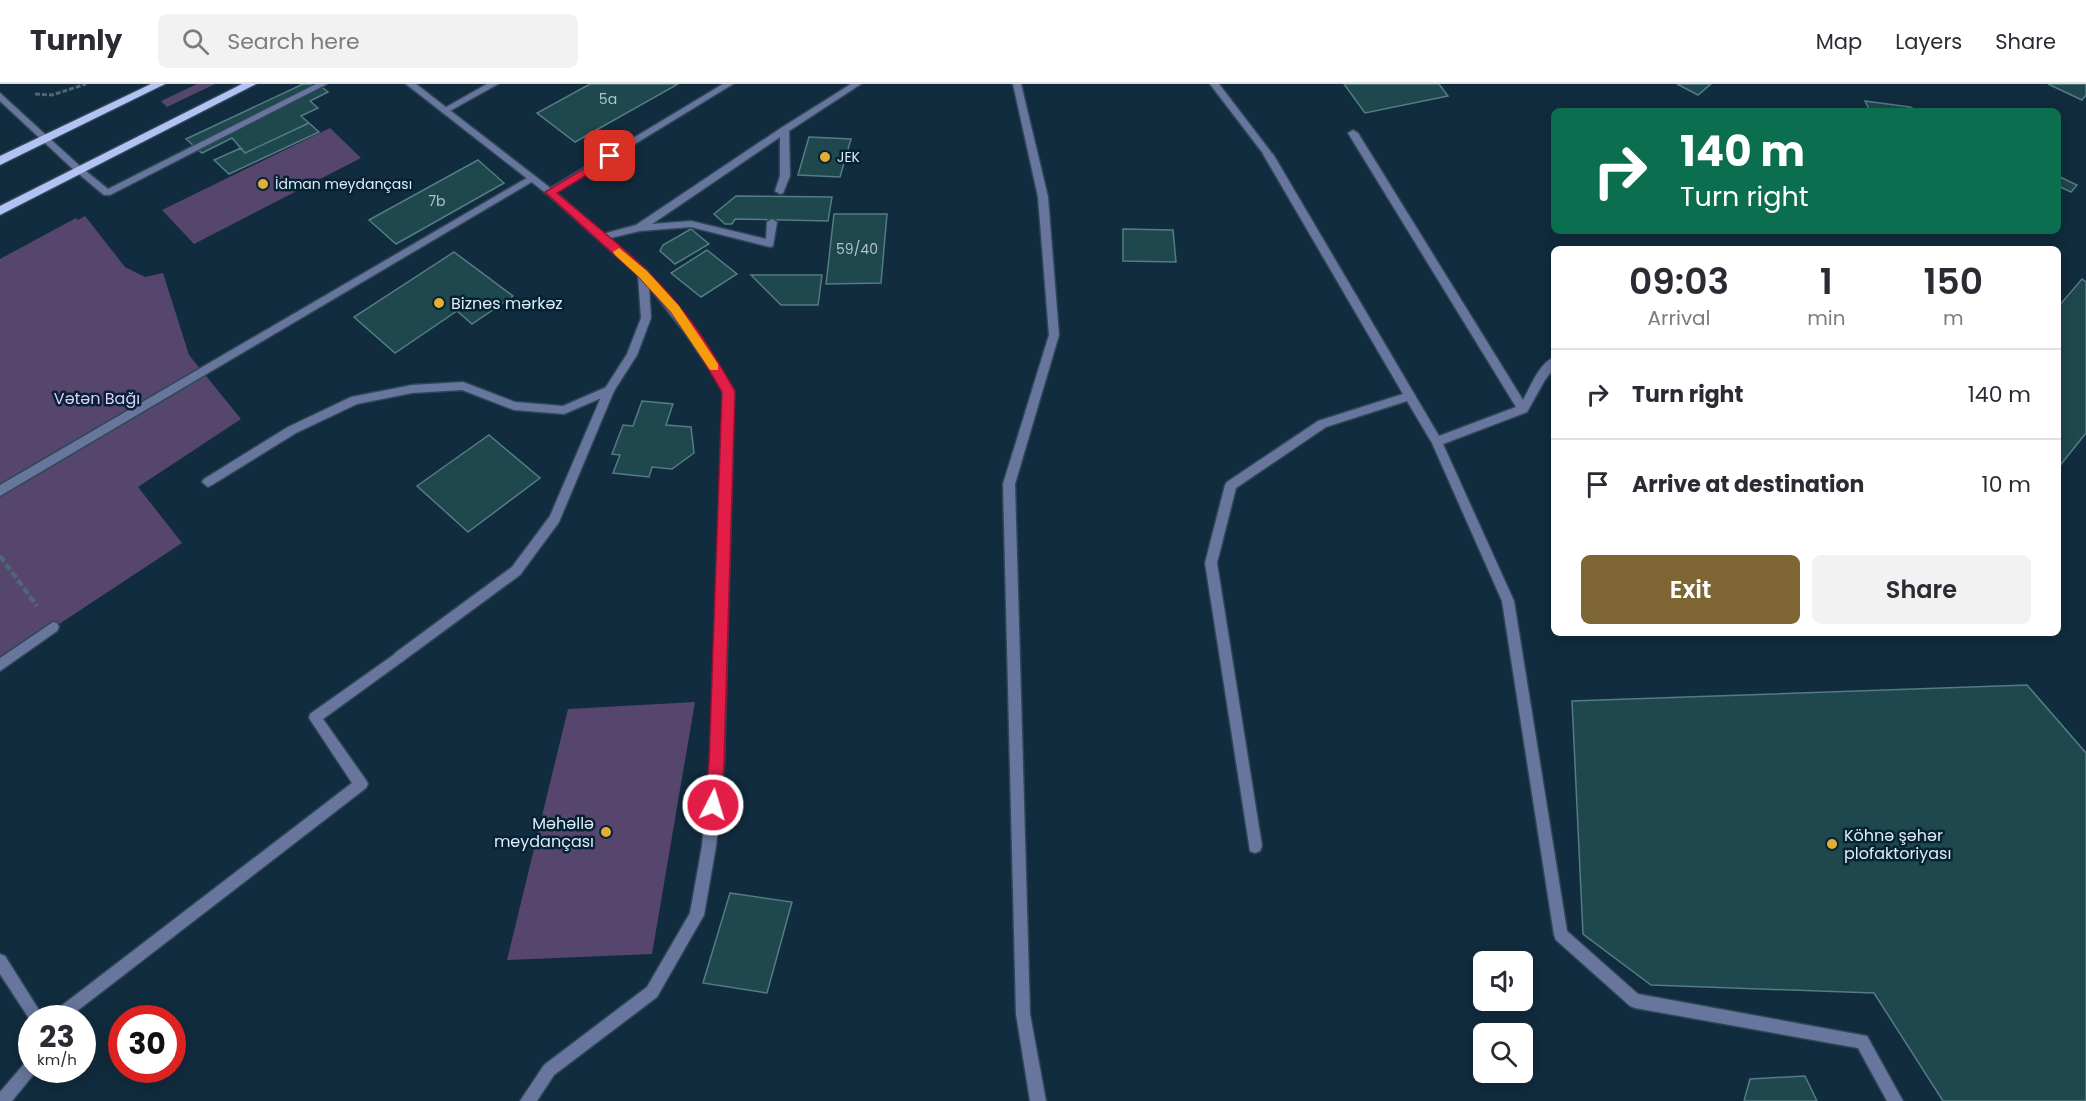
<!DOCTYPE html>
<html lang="en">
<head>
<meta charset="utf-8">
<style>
  body { margin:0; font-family:Poppins,sans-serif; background:#f2f2f3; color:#2b2b33; height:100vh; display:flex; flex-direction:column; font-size:22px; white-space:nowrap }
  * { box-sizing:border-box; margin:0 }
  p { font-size:20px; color:#7c7c81 }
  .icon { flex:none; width:33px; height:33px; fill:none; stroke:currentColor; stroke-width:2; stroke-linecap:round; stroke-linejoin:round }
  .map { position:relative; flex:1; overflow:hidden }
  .details { position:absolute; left:1551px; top:162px; width:510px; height:390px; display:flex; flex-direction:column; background:#fff; border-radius:9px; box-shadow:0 3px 15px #0003 }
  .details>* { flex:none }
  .banner { position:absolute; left:1551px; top:24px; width:510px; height:126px; border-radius:9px; box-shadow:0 3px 15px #0003; background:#0b6e4f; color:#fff; overflow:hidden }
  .fabs { position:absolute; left:1473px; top:867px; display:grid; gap:12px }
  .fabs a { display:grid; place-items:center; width:60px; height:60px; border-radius:9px; background:#fff; box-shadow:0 3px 15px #0003; font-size:30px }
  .speed { position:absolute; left:18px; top:921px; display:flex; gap:12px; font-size:30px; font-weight:700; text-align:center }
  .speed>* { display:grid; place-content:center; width:78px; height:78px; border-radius:50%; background:#fff; box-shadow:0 3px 15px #0003; line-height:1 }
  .speed small { font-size:15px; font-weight:400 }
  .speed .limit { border:9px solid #d22; background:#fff; color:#111 }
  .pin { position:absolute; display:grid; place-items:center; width:51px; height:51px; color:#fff; margin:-26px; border-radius:12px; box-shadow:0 3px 9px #0006 }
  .me { position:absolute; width:66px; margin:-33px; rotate:5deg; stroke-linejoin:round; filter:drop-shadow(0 0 4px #0008) }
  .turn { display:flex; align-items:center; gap:21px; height:126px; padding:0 30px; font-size:27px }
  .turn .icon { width:78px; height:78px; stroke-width:2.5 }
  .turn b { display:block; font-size:42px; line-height:51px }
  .eta { display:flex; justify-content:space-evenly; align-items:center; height:102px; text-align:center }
  .eta b { font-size:36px; font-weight:600; line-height:42px }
  .action { display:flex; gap:12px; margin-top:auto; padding:12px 30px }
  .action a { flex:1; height:69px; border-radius:9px; background:#7d6633; color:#fff; font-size:24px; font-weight:600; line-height:69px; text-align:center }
  .action a+a { background:#f2f2f3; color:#2b2b33 }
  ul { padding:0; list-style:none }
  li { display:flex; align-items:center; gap:18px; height:90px; padding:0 30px; border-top:2px solid #e1e1e2 }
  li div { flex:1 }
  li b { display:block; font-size:22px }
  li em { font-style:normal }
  header { display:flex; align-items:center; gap:36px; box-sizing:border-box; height:84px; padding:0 30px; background:#fff; border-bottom:2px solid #e1e1e2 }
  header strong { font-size:28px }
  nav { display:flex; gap:33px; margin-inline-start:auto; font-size:21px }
  .search { width:420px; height:54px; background:#f2f2f3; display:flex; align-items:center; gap:15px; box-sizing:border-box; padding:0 21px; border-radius:9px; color:#7c7c81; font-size:22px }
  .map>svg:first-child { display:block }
</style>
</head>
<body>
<header>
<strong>Turnly</strong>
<div class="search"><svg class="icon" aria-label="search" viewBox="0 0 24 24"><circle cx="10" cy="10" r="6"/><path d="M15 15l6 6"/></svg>Search here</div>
<nav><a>Map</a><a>Layers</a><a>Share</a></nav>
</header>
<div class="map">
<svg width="2086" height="1017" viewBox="0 0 2086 1017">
  <rect width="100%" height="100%" fill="#112c3e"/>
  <path fill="#56466d" d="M197 0H215L167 23 161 17Z
    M330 44 361 74 194 160 162 126Z
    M85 132 125 183 145 193 163 189 189 271 241 335 138 403 182 459 0 579V175L76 134 78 136Z
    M695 618 652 870 507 876 568 625Z"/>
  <path fill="#1f474e" stroke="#537c83" stroke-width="1.5" d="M303 0H318L328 8 310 17 318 24 301 32 309 39 245 69 232 54 202 69 186 55Z
    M590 0H678L575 58 537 29Z
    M1344 0H1439L1448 12 1365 29Z
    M1677 0H1711L1698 11Z
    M2048 0H2086V11L2082 16Z
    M1865 17 1910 23 1918 27H1870Z
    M309 39 319 48 229 90 214 76 241 64 245 69Z
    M809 53 851 55 840 93 798 91Z
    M478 76 504 99 396 160 369 136Z
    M2058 92 2077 101 2071 108 2058 102Z
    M736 112 832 113 828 137 735 135 732 140H725L714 130Z
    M834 130H887L881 199 826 200Z
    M691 145 709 160 675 180 660 167 663 161Z
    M1123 145 1173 146 1176 178 1123 177Z
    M707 166 737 190 701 213 671 189Z
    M454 168 513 212 472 240 457 227 395 269 354 233Z
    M751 191H822L818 221H781Z
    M2082 195 2086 198V349L2058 384V223Z
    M642 317 673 320 666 341 691 343 694 369 672 385 652 383 649 393 613 389 620 371 612 370 623 341 633 342Z
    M489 351 540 394 468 448 417 402Z
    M2027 601 2086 669V1017H1943L1874 909 1651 901 1583 850 1572 617Z
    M730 809 792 818 767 909 703 899Z
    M1805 992 1817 1017H1744L1750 995Z"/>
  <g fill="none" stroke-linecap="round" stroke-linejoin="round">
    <g stroke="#2d4758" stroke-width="3">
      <path id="service" d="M316 0H327L110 111H104L74 86 79 83 82 84 108 105Z
        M487 0H498L448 28H442L441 26Z
        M723 0H733L553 110H547V106Z
        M851 0H861L789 47 790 92 783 109 780 110 775 107 780 92V53L652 140 691 137 766 155 767 138 772 135 777 138 773 162 770 163 691 143 640 147 602 156 599 155V151L636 141 781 44Z
        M1013 0H1021L1048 113 1059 251 1015 400 1030 930 1046 1017H1030L1016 930 1003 400 1049 251 1038 113Z
        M1353 46 1358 49 1523 316C1531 302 1539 280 1554 273V284L1545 296 1527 328 1443 360 1514 517 1567 847 1638 910 1867 952 1903 1017H1887L1858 964 1635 924 1630 922 1556 856 1554 851 1502 517 1432 359 1407 317 1326 343 1236 404 1217 479 1262 762 1260 767 1255 769 1250 767 1205 479 1225 401 1227 398 1318 337 1403 310 1263 70 1265 68 1268 67 1273 70 1439 352 1516 323 1348 49Z
        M532 91 535 92V96L0 412V401Z
        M463 298 515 318 563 322 609 302 614 306 613 309 564 330 514 326 462 306 412 309 357 320 296 349 212 401 208 403 202 398 204 395 288 343 351 313 412 301Z
        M53 538 57 539 59 543 57 547 0 587V574Z
        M399 567 403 569 405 573 403 577 323 635 366 696 368 700 366 704 68 934H50L52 929 352 699 309 634 310 630Z
        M0 870 5 872 44 934H32V939L0 890Z
        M32 971V986H36L34 990 12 1017H0V1008L24 980 27 973Z"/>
    </g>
    <g stroke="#2d4758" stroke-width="3">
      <path id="minor" d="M406 0H416L553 106 647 187 693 244 734 307 724 679 716 762 704 831 657 913 554 991 537 1017H520L544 981 647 903 690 829 702 762 710 679 724 307 685 249 649 203 651 234 637 271 614 307 559 438 520 491 403 577 399 579 395 577 393 573 395 569 512 483 550 432 604 306 627 270 641 234 638 191 547 110Z
        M1210 0H1219L1271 68V72H1265Z"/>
    </g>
    <g stroke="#2d4758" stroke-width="3">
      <path id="tertiary" d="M0 9 82 84V88H76L0 17Z"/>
    </g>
    <g stroke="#2d4758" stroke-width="3">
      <path id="primary" d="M151 0H165L0 81V72Z
        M242 0H256L0 131V122Z"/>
    </g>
    <path stroke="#4e6676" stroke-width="3" stroke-dasharray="5 2" stroke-linecap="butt" d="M35 10 52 11 86 0"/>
    <path stroke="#4e6676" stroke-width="4.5" stroke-dasharray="7 3" stroke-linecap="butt" d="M0 472 37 522"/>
    <use href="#service" fill="#68759c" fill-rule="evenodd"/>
    <use href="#minor" fill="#68759c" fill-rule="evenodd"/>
    <use href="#tertiary" fill="#68759c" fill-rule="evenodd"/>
    <use href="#primary" fill="#b2c2f3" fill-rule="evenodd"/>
  </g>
  <path fill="#e11d48" stroke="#92132f" stroke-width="1.5" d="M610 69 613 70V75L557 109C599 145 645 179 679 222 701 248 718 278 735 307L724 679 721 721 718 726 713 728 708 726 705 721 709 679 722 308 698 267 671 228 639 193 545 108Z"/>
  <path fill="#f59e0b" d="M619 164 647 187 679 222 718 280V286H710L671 228 639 193 615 171 613 168Z"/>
  <g fill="#e2af34" stroke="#062233" stroke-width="2">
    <circle cx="825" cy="73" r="6"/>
    <circle cx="263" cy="100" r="6"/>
    <circle cx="439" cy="219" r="6"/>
    <circle cx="606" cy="748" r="6"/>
    <circle cx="1832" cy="760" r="6"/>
  </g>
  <g text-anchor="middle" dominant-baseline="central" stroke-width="5" stroke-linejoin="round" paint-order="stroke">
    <g font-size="14" fill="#adc3ce">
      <text x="608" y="15">5a</text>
      <text x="437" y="117">7b</text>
      <text x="857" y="165">59/40</text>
    </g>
    <g font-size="14" fill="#dcecf8" stroke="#062233" text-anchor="start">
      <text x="837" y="73">JEK</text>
      <text x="275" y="100">İdman meydançası</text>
    </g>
    <g font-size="16" fill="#dcecf8" stroke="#062233" text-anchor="start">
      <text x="451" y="219">Biznes mərkəz</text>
      <text x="594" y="739" text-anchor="end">Məhəllə<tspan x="594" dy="18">meydançası</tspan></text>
      <text x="1844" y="751">Köhnə şəhər<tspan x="1844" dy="18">plofaktoriyası</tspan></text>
    </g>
    <g font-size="16" fill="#dfcdfc" stroke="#062233">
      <text x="97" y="314">Vətən Bağı</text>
    </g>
  </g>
</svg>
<div class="fabs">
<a><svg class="icon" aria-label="sound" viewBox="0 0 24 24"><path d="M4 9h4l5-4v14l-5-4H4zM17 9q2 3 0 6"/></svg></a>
<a><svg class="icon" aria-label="search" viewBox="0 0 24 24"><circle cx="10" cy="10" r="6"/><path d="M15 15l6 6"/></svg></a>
</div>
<div class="speed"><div>23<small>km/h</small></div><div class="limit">30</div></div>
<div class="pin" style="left:610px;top:72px;background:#d93025"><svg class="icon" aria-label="arrive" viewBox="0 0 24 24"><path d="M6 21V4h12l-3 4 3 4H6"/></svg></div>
<svg class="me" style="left:713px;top:721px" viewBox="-20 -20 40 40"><circle r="17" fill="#e11d48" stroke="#fff" stroke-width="3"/><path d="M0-11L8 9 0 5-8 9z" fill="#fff"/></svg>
<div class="banner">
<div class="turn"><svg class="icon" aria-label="right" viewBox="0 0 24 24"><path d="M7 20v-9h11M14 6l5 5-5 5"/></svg><div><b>140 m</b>Turn right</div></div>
</div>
<section class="details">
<div class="eta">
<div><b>09:03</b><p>Arrival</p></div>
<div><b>1</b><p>min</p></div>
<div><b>150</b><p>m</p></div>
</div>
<ul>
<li><svg class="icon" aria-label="right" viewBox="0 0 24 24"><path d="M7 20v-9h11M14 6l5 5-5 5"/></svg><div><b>Turn right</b></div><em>140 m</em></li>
<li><svg class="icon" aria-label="arrive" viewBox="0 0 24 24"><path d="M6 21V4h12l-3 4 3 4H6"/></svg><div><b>Arrive at destination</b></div><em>10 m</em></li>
</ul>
<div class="action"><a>Exit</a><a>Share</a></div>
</section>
</div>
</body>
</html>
